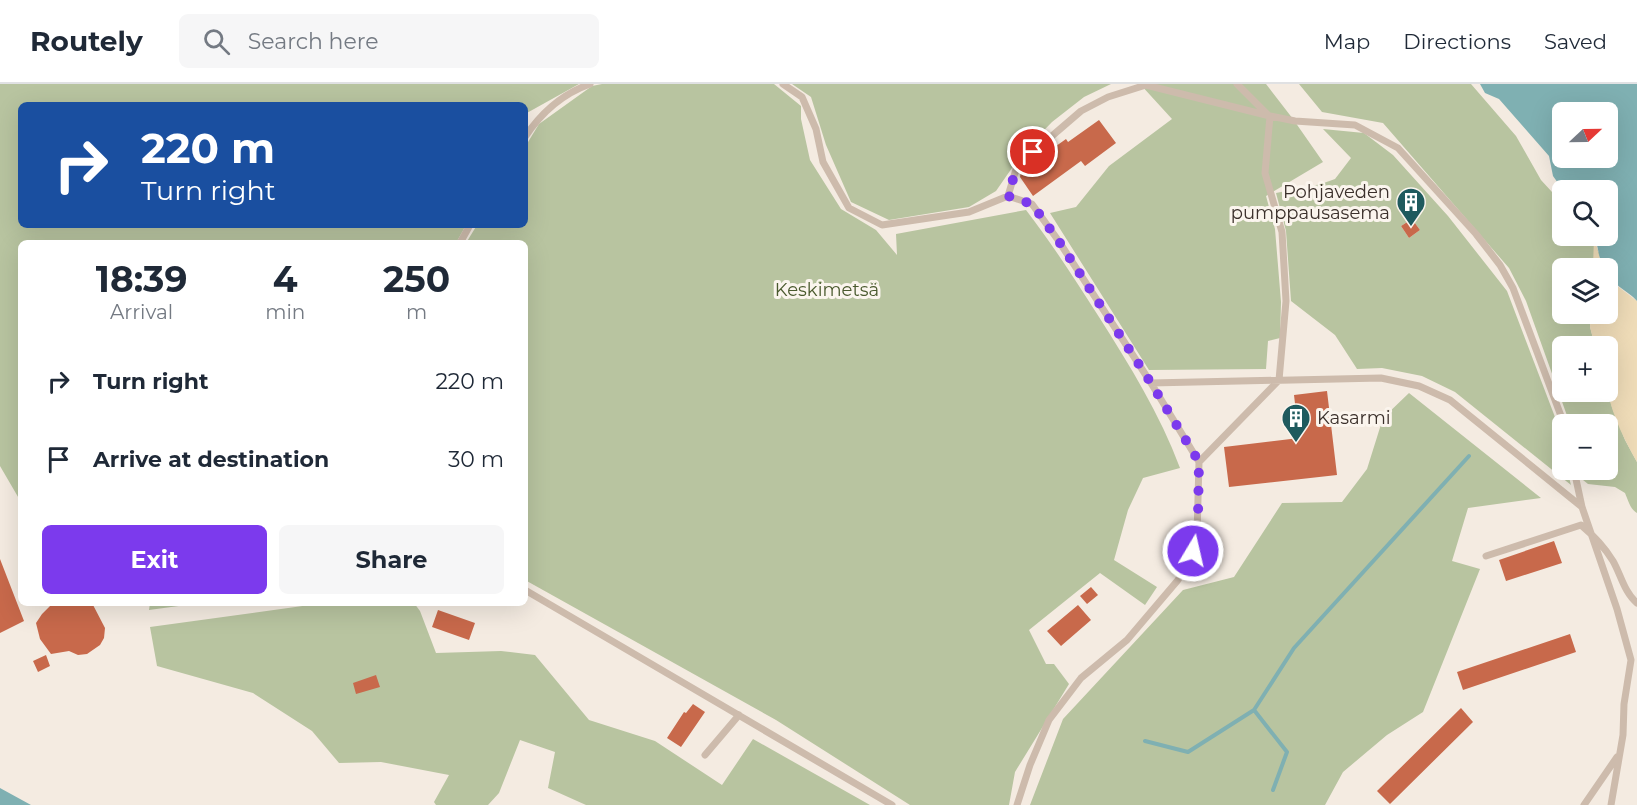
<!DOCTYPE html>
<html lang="en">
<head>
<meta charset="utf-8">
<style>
  body { margin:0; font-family:Montserrat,sans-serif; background:#f6f6f7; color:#1f2937; height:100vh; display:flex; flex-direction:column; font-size:22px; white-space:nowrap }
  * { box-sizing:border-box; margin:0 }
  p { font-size:20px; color:#747a83 }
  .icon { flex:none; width:33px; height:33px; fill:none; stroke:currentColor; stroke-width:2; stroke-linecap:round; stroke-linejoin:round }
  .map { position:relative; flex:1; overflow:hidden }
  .panel { position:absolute; left:18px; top:156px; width:510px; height:366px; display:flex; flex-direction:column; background:#fff; border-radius:9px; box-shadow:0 6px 24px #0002 }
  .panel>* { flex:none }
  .banner { position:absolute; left:18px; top:18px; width:510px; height:126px; border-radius:9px; box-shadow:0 6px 24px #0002; background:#1a4fa0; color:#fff; overflow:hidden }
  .needle { width:39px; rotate:68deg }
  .buttons { position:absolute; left:1552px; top:18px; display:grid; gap:12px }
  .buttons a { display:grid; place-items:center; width:66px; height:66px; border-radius:9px; background:#fff; box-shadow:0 6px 24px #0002; font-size:30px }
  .pin { position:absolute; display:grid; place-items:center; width:51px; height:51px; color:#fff; margin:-26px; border:3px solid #fff; border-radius:50%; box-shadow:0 2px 6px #0007 }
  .me { position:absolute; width:66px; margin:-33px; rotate:9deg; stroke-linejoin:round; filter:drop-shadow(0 0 4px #0008) }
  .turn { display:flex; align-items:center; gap:21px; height:126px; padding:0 24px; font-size:27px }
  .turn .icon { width:78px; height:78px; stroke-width:2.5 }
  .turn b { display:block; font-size:42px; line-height:51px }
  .eta { display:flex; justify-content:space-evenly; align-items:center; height:102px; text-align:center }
  .eta b { font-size:36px; font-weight:700; line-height:42px }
  .primary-button { display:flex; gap:12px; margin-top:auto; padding:12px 24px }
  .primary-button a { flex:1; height:69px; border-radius:9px; background:#7c3aed; color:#fff; font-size:24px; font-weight:700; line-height:69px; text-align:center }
  .primary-button a+a { background:#f6f6f7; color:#1f2937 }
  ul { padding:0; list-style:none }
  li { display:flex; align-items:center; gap:18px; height:78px; padding:0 24px }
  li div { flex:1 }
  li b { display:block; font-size:22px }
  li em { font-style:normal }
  header { display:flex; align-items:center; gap:36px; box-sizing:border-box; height:84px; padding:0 30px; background:#fff; border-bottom:2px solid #e0e1e3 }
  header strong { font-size:28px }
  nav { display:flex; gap:33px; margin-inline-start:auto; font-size:21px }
  .search { width:420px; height:54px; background:#f6f6f7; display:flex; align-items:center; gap:15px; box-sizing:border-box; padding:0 21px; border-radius:9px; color:#747a83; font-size:22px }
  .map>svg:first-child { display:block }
</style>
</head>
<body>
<header>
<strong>Routely</strong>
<div class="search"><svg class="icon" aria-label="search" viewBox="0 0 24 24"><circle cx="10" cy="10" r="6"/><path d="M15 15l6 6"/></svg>Search here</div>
<nav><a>Map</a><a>Directions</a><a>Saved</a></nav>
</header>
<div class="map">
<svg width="1637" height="721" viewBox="0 0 1637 721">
  <rect width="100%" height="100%" fill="#f4ebe1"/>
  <path fill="#b8c4a0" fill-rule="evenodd" d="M0 0H579L525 30V21H21V141H466L456 159H21V418L0 382Z
    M602 0H774L801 22V35L810 76 841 125 876 146 897 171 896 150 1026 126C1053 161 1076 197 1099 233 1130 282 1160 330 1180 384L1143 394 1128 426 1114 476 1157 503 1145 521 1100 489 1029 546 1046 580H1054L1069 600 1015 688 1009 721H910L776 636 525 496V159H466L477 141H525V63L539 40 592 2Z
    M792 0H1111L1084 13 1052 38 1023 68 996 107 969 123 889 136 851 118 826 61 811 13Z
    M1140 0H1266L1293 35 1323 78 1266 112 1275 145 1281 218 1280 254 1268 257 1266 285 1149 286 1050 129 1076 123 1109 82 1172 35Z
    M1299 0H1471L1516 52 1541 96 1563 120V152H1591L1600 171 1595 184H1563V230H1591L1590 243 1595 262H1563V308H1608L1612 323 1625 356 1637 378V429C1630 425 1628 416 1625 409L1615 403 1588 400 1583 396 1581 386H1608V340H1570L1526 217 1509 184 1383 39 1322 28Z
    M1323 45 1364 49 1393 71 1448 132 1507 207 1558 341 1563 366V386H1567L1571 401 1455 308 1422 292 1382 284 1357 285 1335 251 1291 217 1286 147 1276 109 1321 100 1335 95 1351 74ZM1412 135 1420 146 1409 154 1401 142Z
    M1409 309 1541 414 1468 424 1452 477 1480 485 1423 628 1387 651 1343 688 1325 721H1030L1063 635 1183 506 1234 493 1282 419 1342 418 1367 385 1383 334Z
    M150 519H201L149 526Z
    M324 519H414L420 527 436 569 501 567 535 571 589 636 655 657 722 701 753 655 870 721H586L548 704 555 668 520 656 499 709 488 721H436L434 718 449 691 381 678 339 679 312 647 253 609 157 582 150 543Z"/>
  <path fill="#efdcb8" d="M1594 152 1601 179 1604 184H1593Z
    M1608 190 1616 201 1637 217V378C1625 357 1613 333 1608 309 1606 295 1608 277 1608 262H1595L1590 243 1591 230H1608Z"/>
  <path fill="#7fb0b2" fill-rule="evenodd" d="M1480 0H1637V217C1628 206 1608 200 1608 184H1604L1601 179 1595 152H1608V106H1563L1553 92 1549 72 1499 15 1485 9ZM1563 28H1608V74H1563Z
    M0 704 31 721H0Z"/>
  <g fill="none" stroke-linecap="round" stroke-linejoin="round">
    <path stroke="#7fb0b2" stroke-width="4" d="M1254 626 1287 668 1273 706
      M1145 657 1188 668 1254 626 1294 564 1469 372"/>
  </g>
  <path fill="#c8694b" d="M1099 36 1116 59 1085 82 1081 77 1033 112 1020 93 1021 87 1066 55 1068 58Z
    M1412 135 1420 146 1409 154 1401 142Z
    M1327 307 1337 391 1229 403 1224 363 1299 354 1294 311Z
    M1554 457 1562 479 1506 497 1499 476Z
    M0 475 24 537 0 549Z
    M1091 503 1098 511 1087 520 1080 512Z
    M53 519H92L105 544 104 554 100 561 87 570 78 571 69 567 51 570 40 555 36 539 42 530Z
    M1078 521 1091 536 1061 562 1047 547Z
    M438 526 475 539 469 556 432 543Z
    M1570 550 1576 568 1463 606 1457 588Z
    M46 571 50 582 38 588 33 577Z
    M376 591 380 603 356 610 353 599Z
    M693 620 705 628 681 663 667 654 684 628 686 629Z
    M1461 624 1473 638 1390 720 1377 707Z"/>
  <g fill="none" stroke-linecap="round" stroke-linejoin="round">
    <path stroke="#cdbbac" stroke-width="7" d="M783 0 802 13 816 45 823 78 849 124 882 141 969 128 1008 112 1032 120 1058 156 1151 299 1199 378
      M1237 0 1268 31
      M525 53C541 29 562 10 590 0
      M1008 112 1017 82 1081 27 1108 13 1146 1 1270 32 1295 37 1355 41 1398 64 1476 150 1500 181 1513 204 1564 340
      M460 159 470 141
      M1151 299 1381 294 1419 302 1450 316 1582 423 1617 525 1631 576 1624 620 1623 651 1611 721
      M1574 386 1582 423
      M1486 472 1581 441C1593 451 1605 464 1613 477 1621 491 1624 508 1637 519
      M525 506 892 721
      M705 671 739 631
      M1017 721 1030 681 1049 636 1081 594 1127 556 1178 496 1193 467 1197 452 1199 378 1279 296 1286 217 1282 148 1265 89 1270 32
      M1584 721 1617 673"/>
  </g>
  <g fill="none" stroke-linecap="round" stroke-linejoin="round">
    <path stroke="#7c3aed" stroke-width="10" stroke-dasharray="0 18" d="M1033 68 1017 82 1008 112 1032 120 1058 156 1151 299 1199 378 1198 432 1197 452 1193 467"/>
  </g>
  <defs>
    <g id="building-pin" transform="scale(1.5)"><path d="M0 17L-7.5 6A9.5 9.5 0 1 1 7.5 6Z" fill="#1f5a5e" stroke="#fbf5ee"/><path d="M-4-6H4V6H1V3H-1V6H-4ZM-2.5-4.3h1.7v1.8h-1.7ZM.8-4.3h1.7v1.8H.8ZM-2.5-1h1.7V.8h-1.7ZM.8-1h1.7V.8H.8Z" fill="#fff"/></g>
  </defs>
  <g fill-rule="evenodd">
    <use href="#building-pin" x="1411" y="118"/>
    <use href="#building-pin" x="1296" y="334"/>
  </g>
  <g text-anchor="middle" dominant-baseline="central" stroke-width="6" stroke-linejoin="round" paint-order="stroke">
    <g font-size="18" fill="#3b302b" stroke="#fbf5ee" text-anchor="end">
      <text x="1390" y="108">Pohjaveden<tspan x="1390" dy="21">pumppausasema</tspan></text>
      <text x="1317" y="334" text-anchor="start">Kasarmi</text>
    </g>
    <g font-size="18" fill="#4a5a2e" stroke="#fbf5ee">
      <text x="827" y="206">Keskimetsä</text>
    </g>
  </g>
</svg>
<div class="buttons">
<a><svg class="needle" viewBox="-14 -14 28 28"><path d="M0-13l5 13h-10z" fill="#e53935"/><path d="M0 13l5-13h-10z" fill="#747a83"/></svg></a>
<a><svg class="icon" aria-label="search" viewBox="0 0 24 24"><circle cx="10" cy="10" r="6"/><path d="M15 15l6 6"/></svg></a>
<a><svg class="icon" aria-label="layers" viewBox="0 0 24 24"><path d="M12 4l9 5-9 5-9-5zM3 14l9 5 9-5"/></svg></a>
<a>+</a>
<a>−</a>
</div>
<div class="pin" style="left:1033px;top:68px;background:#d93025"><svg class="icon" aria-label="arrive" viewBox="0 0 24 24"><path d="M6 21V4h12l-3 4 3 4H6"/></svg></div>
<svg class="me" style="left:1193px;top:467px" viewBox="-20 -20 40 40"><circle r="17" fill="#7c3aed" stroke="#fff" stroke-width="3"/><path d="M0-11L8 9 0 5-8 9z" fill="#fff"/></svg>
<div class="banner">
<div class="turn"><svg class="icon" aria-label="right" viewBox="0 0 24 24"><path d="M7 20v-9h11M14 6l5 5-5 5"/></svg><div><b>220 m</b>Turn right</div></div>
</div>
<section class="panel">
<div class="eta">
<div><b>18:39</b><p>Arrival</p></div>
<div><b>4</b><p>min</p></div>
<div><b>250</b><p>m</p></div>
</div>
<ul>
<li><svg class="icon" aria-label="right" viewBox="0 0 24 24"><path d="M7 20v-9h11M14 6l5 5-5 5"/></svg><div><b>Turn right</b></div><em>220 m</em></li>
<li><svg class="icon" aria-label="arrive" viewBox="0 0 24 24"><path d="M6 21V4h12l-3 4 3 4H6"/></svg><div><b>Arrive at destination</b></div><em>30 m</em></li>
</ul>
<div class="primary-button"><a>Exit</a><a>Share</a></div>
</section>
</div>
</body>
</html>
